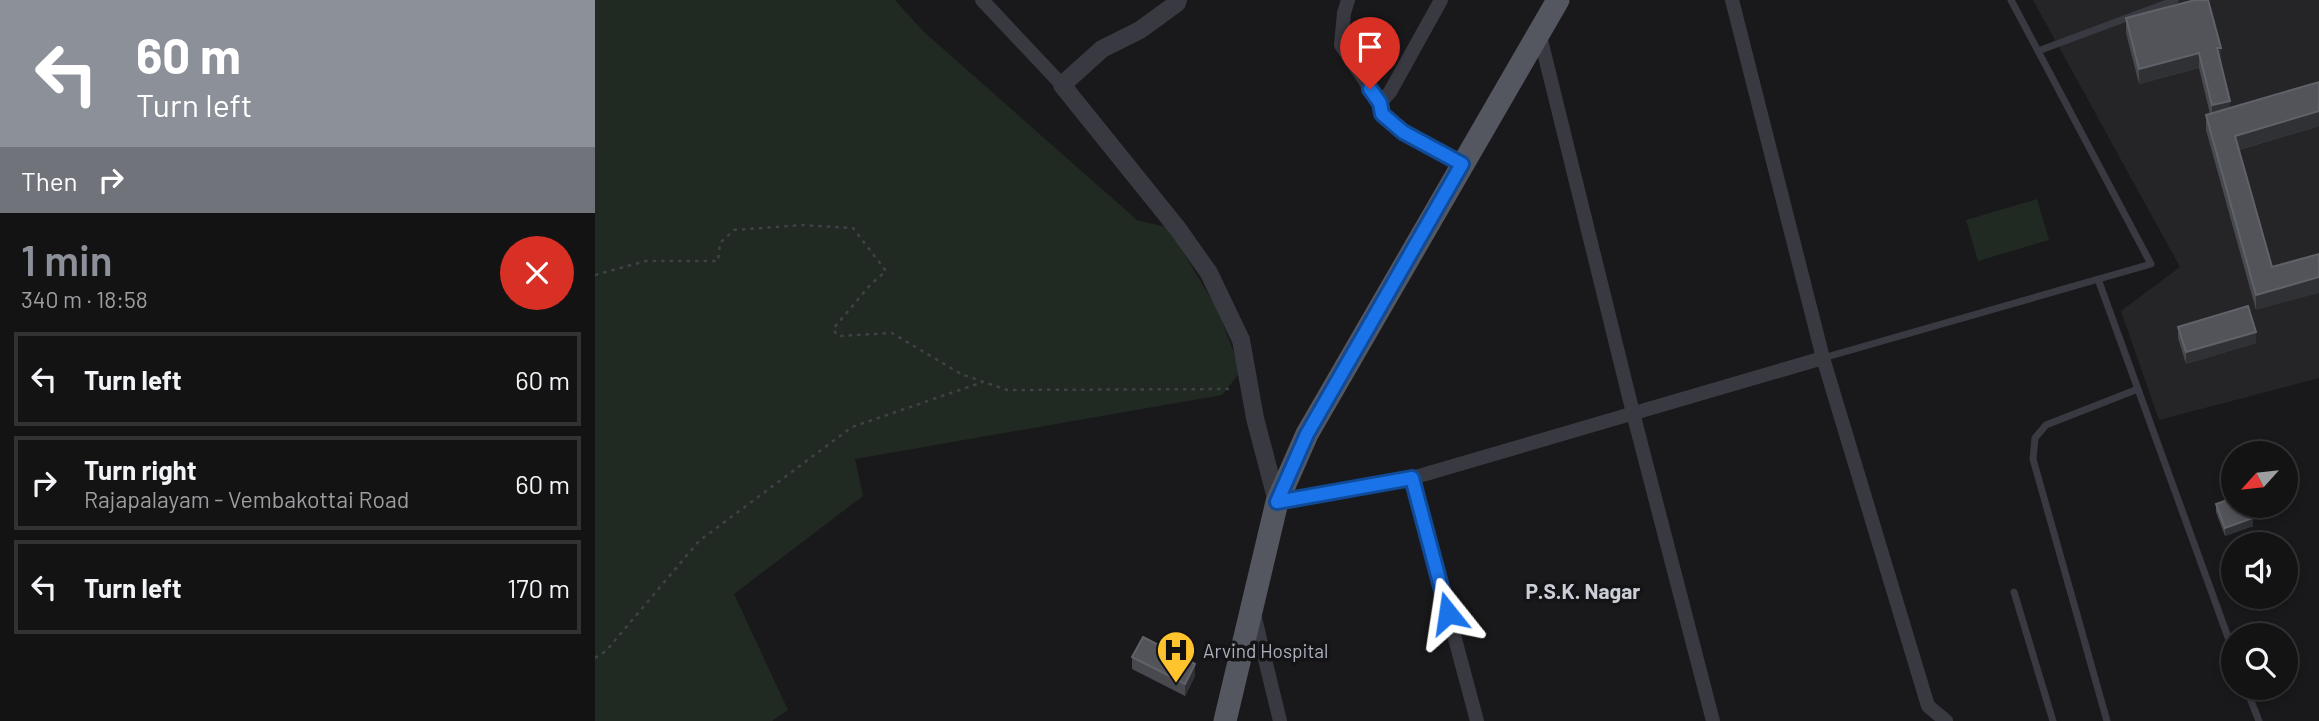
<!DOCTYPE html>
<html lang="en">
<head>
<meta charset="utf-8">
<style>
  body { margin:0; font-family:Barlow,sans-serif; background:#1c1c1d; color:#f1f3f6; height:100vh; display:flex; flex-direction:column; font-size:26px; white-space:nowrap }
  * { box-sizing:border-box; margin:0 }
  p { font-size:23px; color:#9d9ea0 }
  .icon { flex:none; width:38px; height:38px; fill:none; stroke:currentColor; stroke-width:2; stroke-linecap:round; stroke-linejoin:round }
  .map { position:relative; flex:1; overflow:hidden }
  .sheet { display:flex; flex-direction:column; background:#131314; width:595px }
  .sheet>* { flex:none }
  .banner { background:#8c9099; color:#fff; overflow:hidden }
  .needle { width:46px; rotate:243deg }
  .fabs { position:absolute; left:1626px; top:441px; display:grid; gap:14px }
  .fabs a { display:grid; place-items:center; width:77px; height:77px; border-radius:50%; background:#131314; box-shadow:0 4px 10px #0003,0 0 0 2px #323234; font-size:35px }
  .pin { position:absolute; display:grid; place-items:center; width:60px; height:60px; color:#fff; margin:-72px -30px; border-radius:50% 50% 50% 0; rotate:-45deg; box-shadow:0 0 7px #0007 }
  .pin .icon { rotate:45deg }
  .me { position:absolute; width:77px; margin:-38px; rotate:345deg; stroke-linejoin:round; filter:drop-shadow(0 0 5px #0008) }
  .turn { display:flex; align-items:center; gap:24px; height:147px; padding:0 21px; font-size:32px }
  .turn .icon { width:91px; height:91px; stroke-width:2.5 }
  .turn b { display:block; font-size:49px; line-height:60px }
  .then { display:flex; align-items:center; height:66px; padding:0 21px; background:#0003; gap:14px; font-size:26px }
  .round { display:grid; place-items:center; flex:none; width:74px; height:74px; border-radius:37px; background:#1c1c1d }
  .head { display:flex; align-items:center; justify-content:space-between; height:119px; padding:0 21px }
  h1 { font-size:42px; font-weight:600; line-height:52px; color:#8c9099 }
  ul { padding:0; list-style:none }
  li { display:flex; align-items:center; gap:21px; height:94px; margin:0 14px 10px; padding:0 7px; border:4px solid #323234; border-radius:0px }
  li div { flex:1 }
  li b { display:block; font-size:26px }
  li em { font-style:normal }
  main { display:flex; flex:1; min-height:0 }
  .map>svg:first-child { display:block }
</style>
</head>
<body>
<main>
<section class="sheet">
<div class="banner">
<div class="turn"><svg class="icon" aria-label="left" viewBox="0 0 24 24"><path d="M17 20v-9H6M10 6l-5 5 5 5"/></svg><div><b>60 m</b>Turn left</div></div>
<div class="then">Then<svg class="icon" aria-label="right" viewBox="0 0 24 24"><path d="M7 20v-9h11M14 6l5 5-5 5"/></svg></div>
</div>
<div class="head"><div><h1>1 min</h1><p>340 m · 18:58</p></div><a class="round" style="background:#d93025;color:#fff"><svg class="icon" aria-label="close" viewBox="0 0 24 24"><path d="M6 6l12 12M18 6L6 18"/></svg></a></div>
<ul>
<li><svg class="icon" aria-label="left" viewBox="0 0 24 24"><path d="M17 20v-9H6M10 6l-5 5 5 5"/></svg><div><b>Turn left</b></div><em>60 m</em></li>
<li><svg class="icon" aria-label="right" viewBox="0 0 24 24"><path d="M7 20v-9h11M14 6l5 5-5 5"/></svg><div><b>Turn right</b><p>Rajapalayam - Vembakottai Road</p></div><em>60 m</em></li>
<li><svg class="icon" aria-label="left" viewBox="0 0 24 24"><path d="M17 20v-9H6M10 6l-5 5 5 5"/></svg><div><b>Turn left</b></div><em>170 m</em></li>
</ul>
</section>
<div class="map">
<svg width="1724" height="721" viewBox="0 0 1724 721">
  <rect width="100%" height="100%" fill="#19191b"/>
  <path fill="#252528" d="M1438 0H1724V378L1564 420 1526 311 1585 267Z"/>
  <path fill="#202a22" d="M0 0H300L328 31 542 220 574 228 622 309 646 371 627 395 260 459 268 496 139 594 193 710 177 721H0Z
    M1442 199 1454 240 1383 261 1371 220Z"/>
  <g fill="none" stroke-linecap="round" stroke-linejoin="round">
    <path stroke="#3f4148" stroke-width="2.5" stroke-dasharray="3.5 5" stroke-linecap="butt" d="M0 275 51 261H123L125 243 139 230 207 225 258 228 291 271 276 284 238 329 243 336 297 333 366 374 412 390 638 389
      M0 658 11 651 104 541 257 427 388 382"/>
    <path stroke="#393a41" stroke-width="7" d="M1443 51 1580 0
      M1503 279 1638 651
      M1228 358 1556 264 1416 0
      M1419 592 1458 721
      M1651 688 1664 721
      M1512 721 1438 459 1440 438 1451 425 1543 389"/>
    <path stroke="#393a41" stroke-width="14" d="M387 0 467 85
      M753 0 749 13 746 45 785 103 787 114 808 132 867 164
      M1137 0 1228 358 1333 706 1351 721
      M944 32 1038 413 1118 721
      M785 103 795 92 846 0
      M682 502 817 478
      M659 614 685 721
      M882 721 817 478 1228 358"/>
    <path stroke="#393a41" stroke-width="18" d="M583 0 582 3 545 30 507 49 467 85 583 229 614 273 646 340 660 418 682 502"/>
    <path stroke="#555760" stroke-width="23" d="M630 721 682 502 712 434 963 0"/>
  </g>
  <path fill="#47494e" d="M1531 18 1625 63 1635 108 1724 126 1644 150 1677 267 1661 310 1611 130V115L1615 114 1604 68 1544 84 1531 33Z
    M1583 327 1661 343 1591 364 1583 338Z
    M1621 504 1658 526 1630 536 1621 512Z
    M537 657 600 676 590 696 537 669Z"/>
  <path fill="#303135" d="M1622 48H1626V63Z
    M1604 53V68L1544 84V69Z
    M1635 101V117L1617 121V105Z
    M1724 111V126L1640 151V136Z
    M1724 277V293L1661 310V295Z
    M1661 332V343L1591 364V352Z
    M1658 518V526L1630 536V528Z
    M600 664V676L590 696V684Z"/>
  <path fill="#52545a" stroke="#606269" stroke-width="2" d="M1600 0H1613L1626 48H1622L1635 101 1617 105 1604 53 1544 69 1531 18Z
    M1724 82V111L1640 136 1677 267 1724 254V277L1661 295 1611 115Z
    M1653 306 1661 332 1591 352 1583 327Z
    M1638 498V506H1653L1658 518 1630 528 1621 504Z
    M548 637 600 664 590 684 537 657Z"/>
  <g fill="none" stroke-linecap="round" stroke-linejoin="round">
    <g stroke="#114b97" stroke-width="18">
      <path id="route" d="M775 89 785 103 787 114 808 132 867 164 712 434 682 502 817 478 853 613"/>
    </g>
    <use href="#route" stroke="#1a73e8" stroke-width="12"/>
  </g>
  <defs>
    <g id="hospital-pin" transform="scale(2.0125)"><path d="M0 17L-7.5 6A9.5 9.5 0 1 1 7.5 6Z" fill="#ffc32d" stroke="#141416"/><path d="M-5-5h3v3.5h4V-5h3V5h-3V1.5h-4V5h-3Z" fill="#111"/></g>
  </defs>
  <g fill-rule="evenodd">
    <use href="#hospital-pin" x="581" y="650"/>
  </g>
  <g text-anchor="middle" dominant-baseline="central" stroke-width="7" stroke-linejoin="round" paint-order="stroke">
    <g font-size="19" fill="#aaafbc" stroke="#141416" text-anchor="start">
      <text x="608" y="650">Arvind Hospital</text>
    </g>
    <g font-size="21" font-weight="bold" fill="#cbced7" stroke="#141416">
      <text x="988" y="590">P.S.K. Nagar</text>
    </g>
  </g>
</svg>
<div class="fabs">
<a><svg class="needle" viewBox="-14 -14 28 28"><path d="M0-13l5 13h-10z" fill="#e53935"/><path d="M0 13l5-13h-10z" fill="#9d9ea0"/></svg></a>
<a><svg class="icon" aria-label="sound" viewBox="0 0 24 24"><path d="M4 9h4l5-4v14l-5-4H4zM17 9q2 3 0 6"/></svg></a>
<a><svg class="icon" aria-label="search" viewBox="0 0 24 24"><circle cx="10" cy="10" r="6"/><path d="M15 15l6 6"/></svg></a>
</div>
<div class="pin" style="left:775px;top:89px;background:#d93025"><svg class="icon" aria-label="arrive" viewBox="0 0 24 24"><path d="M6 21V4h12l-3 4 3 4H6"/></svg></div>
<svg class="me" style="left:853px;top:613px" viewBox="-20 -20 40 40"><path d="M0-17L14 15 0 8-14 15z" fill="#1a73e8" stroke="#fff" stroke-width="4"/></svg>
</div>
</main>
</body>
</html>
